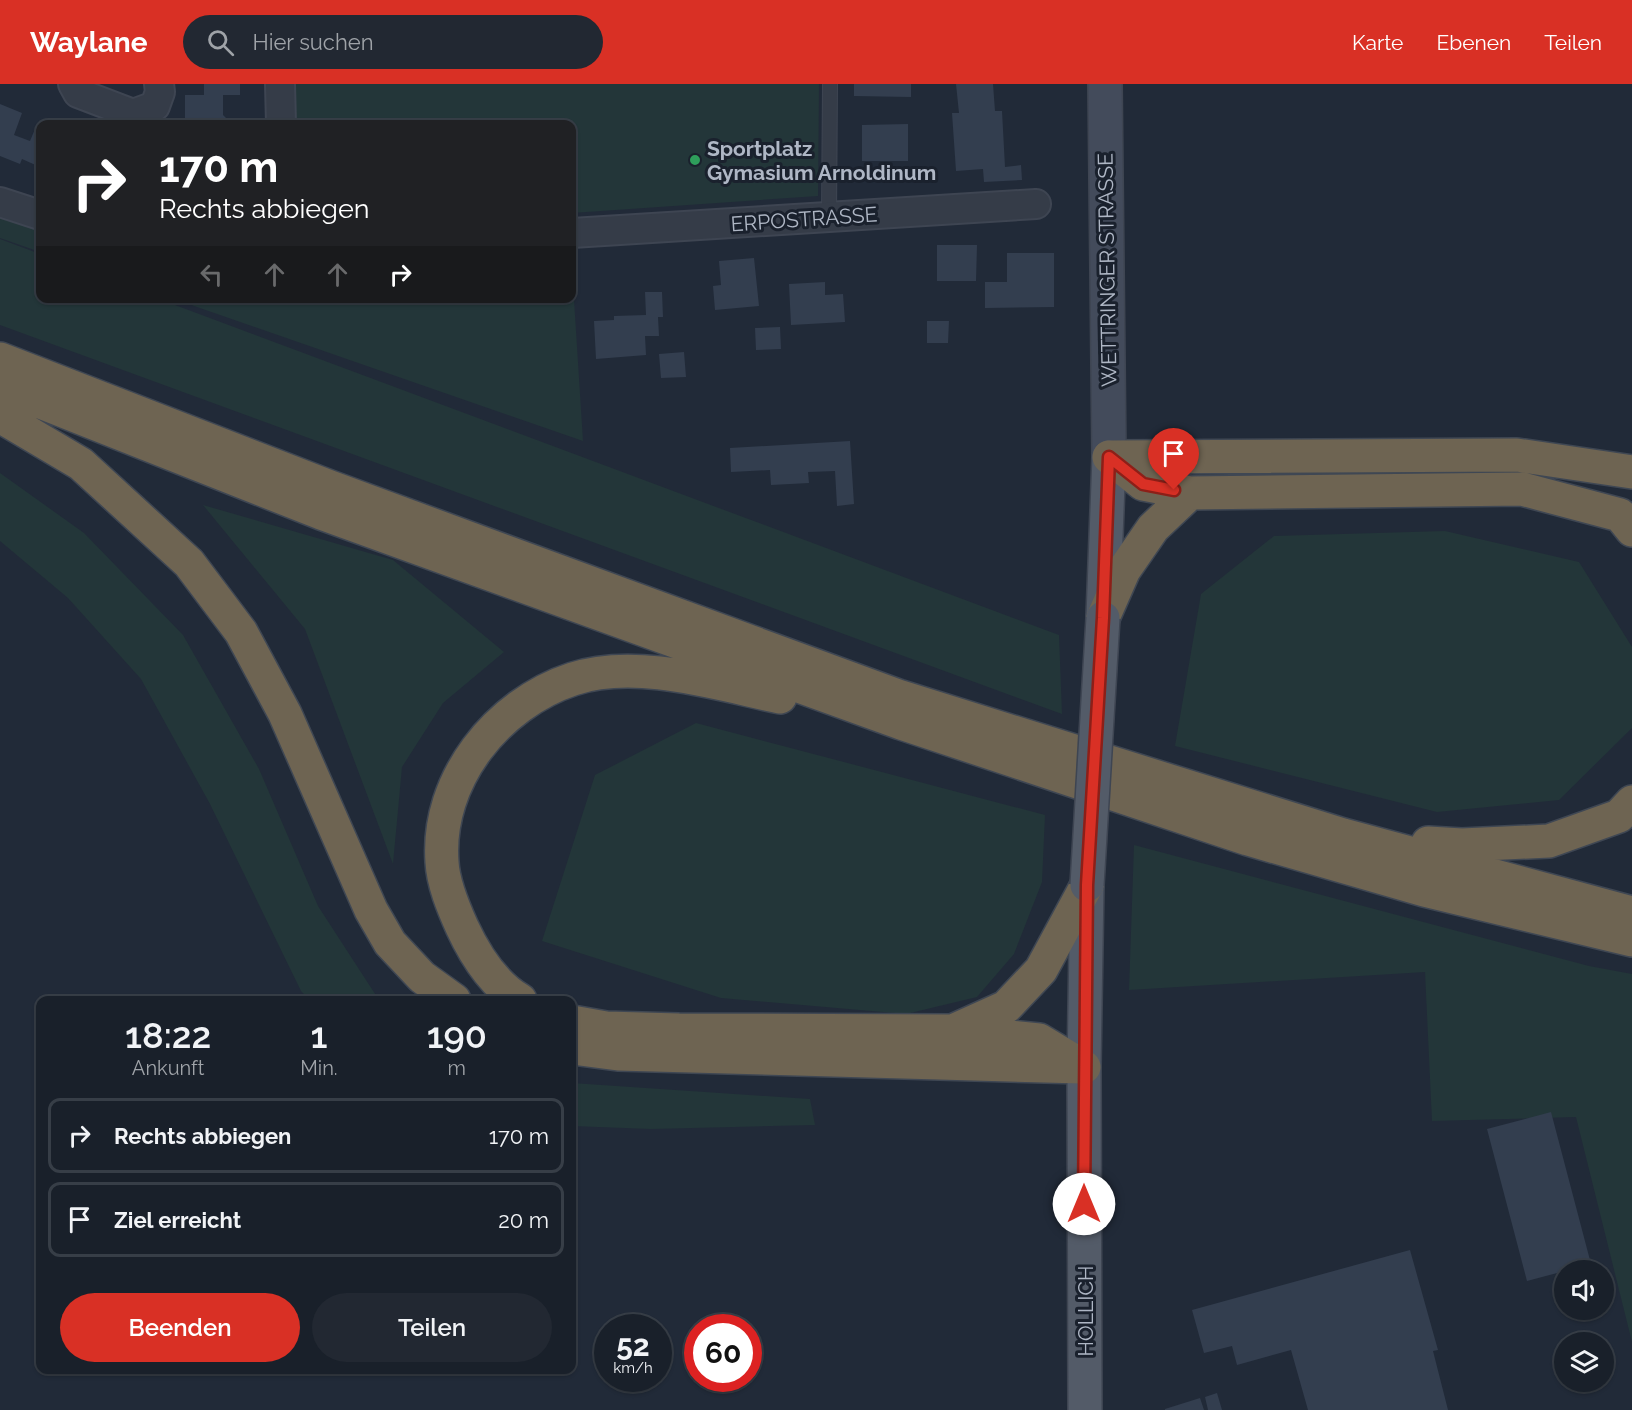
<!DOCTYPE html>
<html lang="de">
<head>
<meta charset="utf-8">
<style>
  body { margin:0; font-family:Raleway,sans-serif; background:#222832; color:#f1f3f6; height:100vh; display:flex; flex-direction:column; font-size:22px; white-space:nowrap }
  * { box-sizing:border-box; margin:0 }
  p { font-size:20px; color:#9fa3a8 }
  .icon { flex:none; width:33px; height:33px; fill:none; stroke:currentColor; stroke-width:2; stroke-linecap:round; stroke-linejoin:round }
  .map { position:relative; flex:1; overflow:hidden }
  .side { position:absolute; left:36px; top:912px; width:540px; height:378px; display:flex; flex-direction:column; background:#19202a; border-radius:12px; box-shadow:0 2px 4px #0004,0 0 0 2px #373e47 }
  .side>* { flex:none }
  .top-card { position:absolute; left:36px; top:36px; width:540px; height:183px; border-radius:12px; box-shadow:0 2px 4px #0004,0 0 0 2px #373e47; background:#202124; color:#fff; overflow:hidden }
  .tools { position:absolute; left:1554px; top:1176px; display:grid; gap:12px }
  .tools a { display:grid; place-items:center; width:60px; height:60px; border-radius:50%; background:#19202a; box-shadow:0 2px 4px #0004,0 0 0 2px #373e47; font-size:30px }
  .speed { position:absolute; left:594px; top:1230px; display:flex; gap:12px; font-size:30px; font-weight:700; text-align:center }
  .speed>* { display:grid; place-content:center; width:78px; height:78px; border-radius:50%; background:#19202a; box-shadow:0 2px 4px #0004,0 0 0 2px #373e47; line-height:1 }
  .speed small { font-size:15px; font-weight:400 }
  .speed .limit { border:9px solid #d22; background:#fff; color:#111 }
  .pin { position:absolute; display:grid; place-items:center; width:51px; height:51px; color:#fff; margin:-62px -26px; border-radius:50% 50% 50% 0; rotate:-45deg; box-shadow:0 0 6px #0007 }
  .pin .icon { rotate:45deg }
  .me { position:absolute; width:66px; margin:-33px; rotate:0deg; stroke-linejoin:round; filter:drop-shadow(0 0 4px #0008) }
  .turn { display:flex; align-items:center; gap:21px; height:126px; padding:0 24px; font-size:27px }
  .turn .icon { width:78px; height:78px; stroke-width:2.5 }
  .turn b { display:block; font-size:42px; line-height:51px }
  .lanes { display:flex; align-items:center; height:57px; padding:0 24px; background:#0003; justify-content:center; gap:30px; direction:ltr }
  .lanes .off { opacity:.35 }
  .eta { display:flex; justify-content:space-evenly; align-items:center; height:102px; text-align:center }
  .eta b { font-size:36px; font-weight:600; line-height:42px }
  .primary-button { display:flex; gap:12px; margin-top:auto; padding:12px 24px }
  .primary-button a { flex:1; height:69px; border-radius:36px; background:#d93025; color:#fff; font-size:24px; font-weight:600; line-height:69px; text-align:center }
  .primary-button a+a { background:#222832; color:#f1f3f6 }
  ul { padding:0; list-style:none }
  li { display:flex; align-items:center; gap:18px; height:75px; margin:0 12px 9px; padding:0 12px; border:3px solid #373e47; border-radius:12px }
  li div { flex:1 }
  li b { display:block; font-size:22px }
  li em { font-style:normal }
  header { display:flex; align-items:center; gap:36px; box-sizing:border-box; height:84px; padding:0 30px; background:#d93025; color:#fff }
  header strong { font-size:28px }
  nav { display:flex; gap:33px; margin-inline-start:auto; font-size:21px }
  .search { width:420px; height:54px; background:#222832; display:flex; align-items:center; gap:15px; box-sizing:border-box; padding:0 21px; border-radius:33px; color:#9fa3a8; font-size:22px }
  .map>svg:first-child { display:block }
</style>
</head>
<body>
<header>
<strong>Waylane</strong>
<div class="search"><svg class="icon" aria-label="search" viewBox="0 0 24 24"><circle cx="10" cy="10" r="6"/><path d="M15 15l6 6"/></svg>Hier suchen</div>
<nav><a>Karte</a><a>Ebenen</a><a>Teilen</a></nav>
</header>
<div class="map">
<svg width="1632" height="1326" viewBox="0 0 1632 1326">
  <rect width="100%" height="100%" fill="#212a38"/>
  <path fill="#233639" d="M290 0H819L818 112 572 129V40H290Z
    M0 129 40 143V168L0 154Z
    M0 155 40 170V214L159 215 1059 551 1062 630 0 241Z
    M572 184 583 357 174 215 572 214Z
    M0 389 84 449 183 551 259 685 318 822 379 916H310L301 907 210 720 141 595 68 514 0 457Z
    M203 421 393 476 504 568 443 619 402 683 393 780 305 545Z
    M1445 447 1579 478 1632 563V644L1559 716 1437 728 1175 662 1201 510 1274 452Z
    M696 639 1045 731 1042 798 1014 870 977 913 906 930 721 914 542 857 595 691Z
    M1134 761 1589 882 1632 890V1258L1576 1033 1432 1037 1425 888 1129 906Z
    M572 999 810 1015 815 1041 651 1045 572 1042Z"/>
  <path fill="#333e4f" d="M204 0H240V11H223V31L227 35V40H185V11H204Z
    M854 0H911V13L854 12Z
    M956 0H993L995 27H1002L1005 83 1021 81 1022 96 984 98 983 85 956 87 952 29H959Z
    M0 20 22 29 14 51 30 57 35 45 40 47V83L22 75 20 80 0 72Z
    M908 40V77H862V41Z
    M937 161H977L976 197H937Z
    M1007 169H1054V223L985 224V198H1007Z
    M754 174 759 222 715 226 713 202 721 201 719 177Z
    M825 198V211L843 210 845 238 791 241 789 200Z
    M645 208H662L663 233H658L659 252H645L646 271 596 275 594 237 614 236V232L646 231Z
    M927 237H949L948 259H927Z
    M780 243 781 265 756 266 755 244Z
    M684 268 686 293 661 294 659 270Z
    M850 357 854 420 837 422 835 387 808 388 809 399 771 401 770 386 731 388 730 364Z
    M1551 1028 1591 1180 1527 1197 1487 1045Z
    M1410 1166 1438 1266 1433 1267 1448 1326H1308L1291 1266 1237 1281 1232 1262 1204 1269 1192 1226Z
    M1217 1309 1222 1326H1208L1205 1313Z
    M1200 1314 1204 1326H1165V1325Z"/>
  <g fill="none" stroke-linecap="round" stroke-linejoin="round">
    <g stroke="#3e4552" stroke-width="16">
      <path id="lane" d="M829 133 830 0"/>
    </g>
    <g stroke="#3e4552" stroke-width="32">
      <path id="street" d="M73 0 78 9 133 30 155 22 160 8 159 0
        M280 0 281 40
        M0 118 40 131
        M572 149 1036 120"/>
    </g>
    <g stroke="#3e4552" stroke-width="36">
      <path id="secondary" d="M1105 0 1109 373"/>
    </g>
    <g stroke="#3e4552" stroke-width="36">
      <path id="primary" d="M1103 532 1109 373
        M1085 1326 1084 983 1087 801"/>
    </g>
    <g stroke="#3f4753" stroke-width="36">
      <path id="highway" d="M0 275 330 403 898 612 1343 751 1632 829
        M0 302 321 429 901 639 1248 755 1424 806 1632 856
        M0 332 81 380 189 479 241 548 285 630 371 826 390 859 422 893 454 916
        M1109 373 1143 400 1190 409 1522 405 1620 431 1632 446
        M1109 373 1517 371 1632 388
        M1103 534 1124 486 1153 444 1190 409
        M1428 759 1462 761 1549 757 1619 732 1632 718
        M520 916C493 900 475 871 462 843 453 823 443 799 442 778 436 696 497 620 573 595 636 574 718 600 780 613
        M572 938 606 944 679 946 953 947 1039 956 1084 983
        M955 946 1006 923 1041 886 1087 801
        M572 964 618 970 1082 983"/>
    </g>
    <use href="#lane" stroke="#353c48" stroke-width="14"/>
    <use href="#street" stroke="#353c48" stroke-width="28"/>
    <use href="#secondary" stroke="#434b5b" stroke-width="33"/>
    <use href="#primary" stroke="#535b68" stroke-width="33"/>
    <use href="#highway" stroke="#6e6452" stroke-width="33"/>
    <g stroke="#3e4552" stroke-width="36" stroke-linecap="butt">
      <path id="primary-bridge" d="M1087 801 1103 534"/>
    </g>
    <use href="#primary-bridge" stroke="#535b68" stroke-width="33"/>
  </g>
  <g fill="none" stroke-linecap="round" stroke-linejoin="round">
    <g stroke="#8d1f18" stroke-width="15">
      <path id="route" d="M1084 1120 1087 801 1103 534 1109 373 1143 400 1174 406"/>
    </g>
    <use href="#route" stroke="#d93025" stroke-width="10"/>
  </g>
  <circle fill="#2e9e5b" stroke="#1a212d" stroke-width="2" cx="695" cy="76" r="6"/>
  <g text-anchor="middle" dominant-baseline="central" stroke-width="6" stroke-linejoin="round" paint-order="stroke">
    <g font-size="21" font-weight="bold" fill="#afb7c5" stroke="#1a212d" text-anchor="start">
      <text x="707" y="64">Sportplatz<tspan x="707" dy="24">Gymasium Arnoldinum</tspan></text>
    </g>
    <g font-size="21" fill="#afb7c5" stroke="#1a212d">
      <text transform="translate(804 135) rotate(-4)">ERPOSTRASSE</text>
      <text transform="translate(1107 186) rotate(-91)">WETTRINGER STRASSE</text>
      <text transform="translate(1085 1227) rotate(-90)">HOLLICH</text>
    </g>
  </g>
</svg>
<div class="tools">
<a><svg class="icon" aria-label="sound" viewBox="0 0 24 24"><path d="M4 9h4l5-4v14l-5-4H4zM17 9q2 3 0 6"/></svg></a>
<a><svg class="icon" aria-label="layers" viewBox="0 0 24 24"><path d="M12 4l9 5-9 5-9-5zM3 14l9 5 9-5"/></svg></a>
</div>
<div class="speed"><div>52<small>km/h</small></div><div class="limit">60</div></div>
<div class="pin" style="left:1174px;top:406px;background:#d93025"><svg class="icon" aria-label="arrive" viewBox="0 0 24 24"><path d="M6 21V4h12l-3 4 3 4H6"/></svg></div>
<svg class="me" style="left:1084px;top:1120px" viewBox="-20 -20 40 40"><circle r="19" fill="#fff"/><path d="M0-13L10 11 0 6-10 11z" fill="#d93025"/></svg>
<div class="top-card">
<div class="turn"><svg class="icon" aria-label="right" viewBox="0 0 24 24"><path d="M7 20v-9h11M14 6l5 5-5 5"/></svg><div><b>170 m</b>Rechts abbiegen</div></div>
<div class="lanes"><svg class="icon off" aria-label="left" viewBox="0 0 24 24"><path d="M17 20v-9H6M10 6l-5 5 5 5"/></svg><svg class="icon off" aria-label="ahead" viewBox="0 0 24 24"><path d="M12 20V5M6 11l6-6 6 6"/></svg><svg class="icon off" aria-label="ahead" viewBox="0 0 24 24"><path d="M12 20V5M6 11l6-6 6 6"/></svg><svg class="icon" aria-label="right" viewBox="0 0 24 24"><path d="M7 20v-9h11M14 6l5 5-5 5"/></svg></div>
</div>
<section class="side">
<div class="eta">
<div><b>18:22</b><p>Ankunft</p></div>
<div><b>1</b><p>Min.</p></div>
<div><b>190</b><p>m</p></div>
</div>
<ul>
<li><svg class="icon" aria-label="right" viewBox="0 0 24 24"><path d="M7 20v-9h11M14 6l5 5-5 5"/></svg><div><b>Rechts abbiegen</b></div><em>170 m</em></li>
<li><svg class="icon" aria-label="arrive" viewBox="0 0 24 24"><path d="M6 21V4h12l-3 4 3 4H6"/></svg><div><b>Ziel erreicht</b></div><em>20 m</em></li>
</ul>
<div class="primary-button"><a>Beenden</a><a>Teilen</a></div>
</section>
</div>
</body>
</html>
